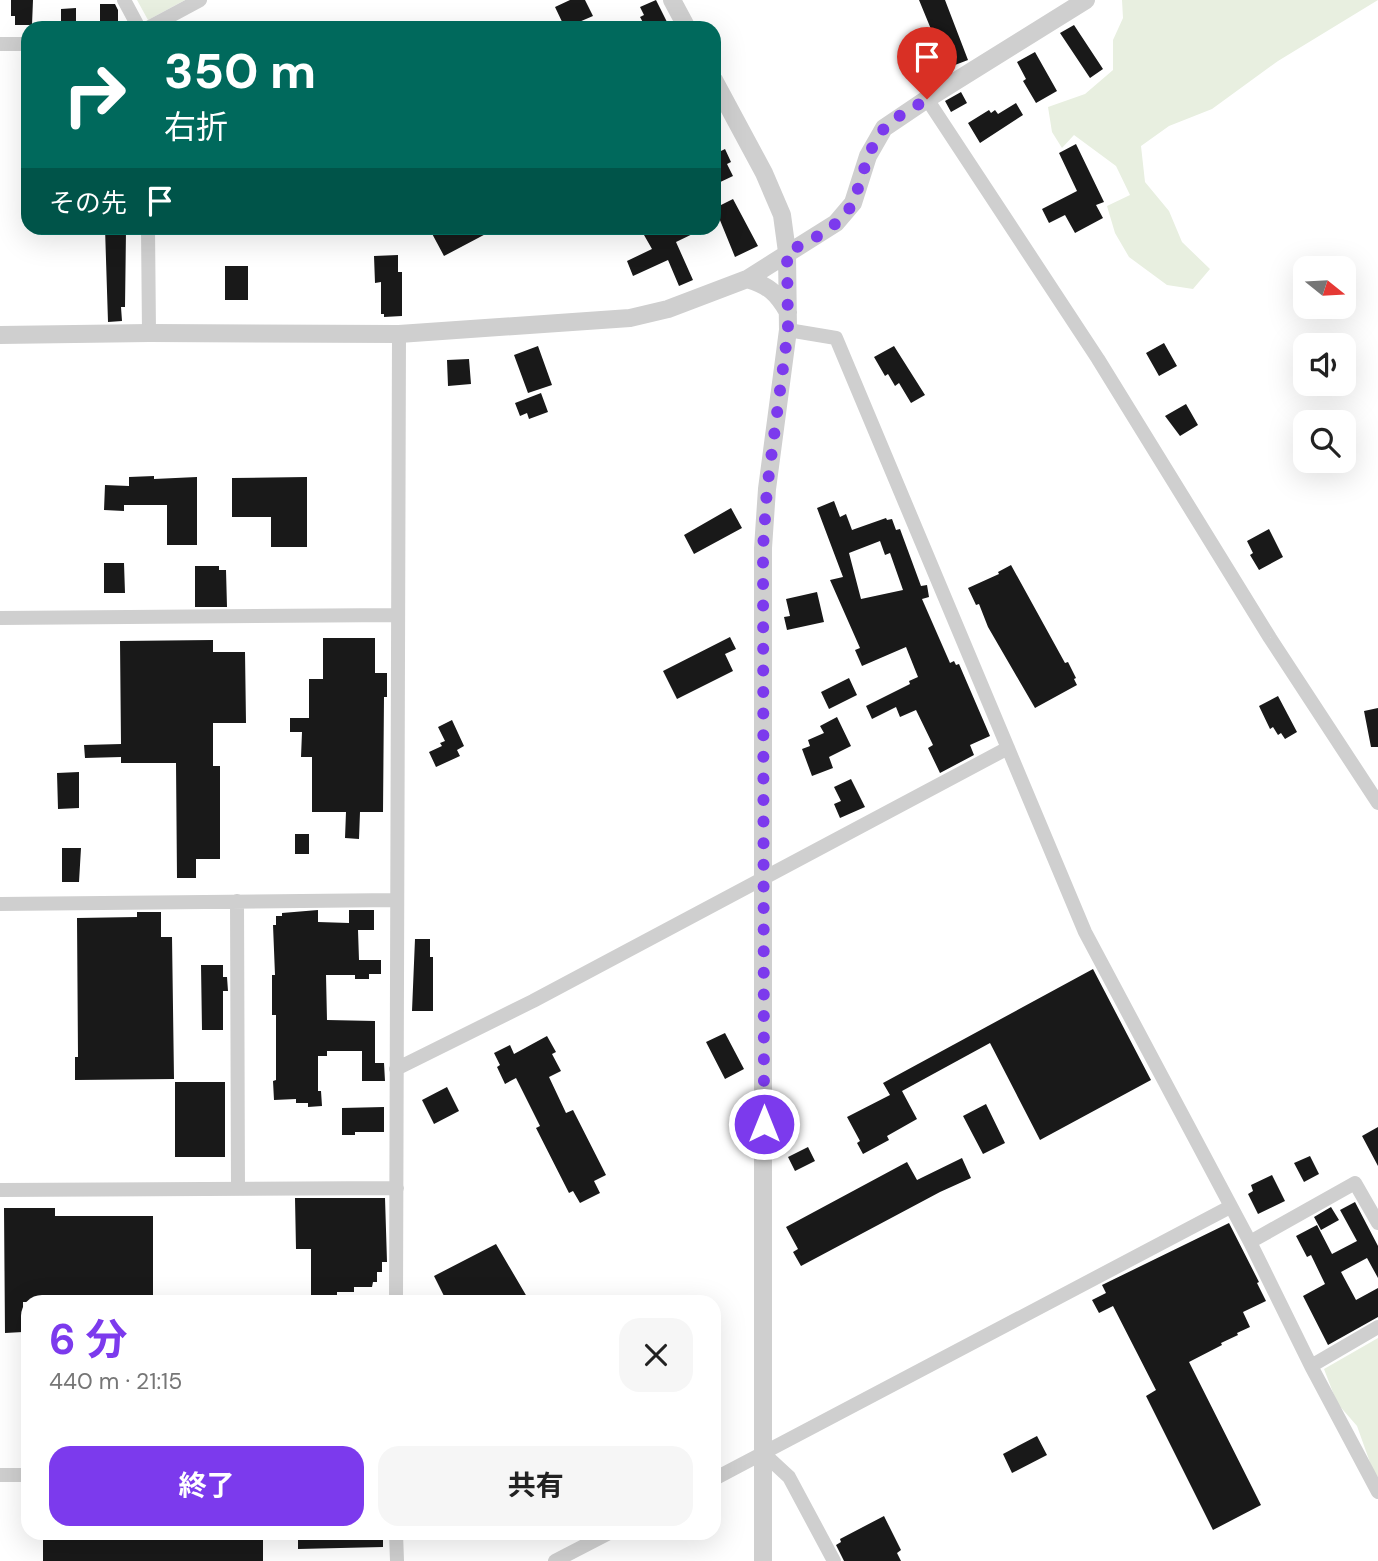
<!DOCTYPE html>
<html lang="ja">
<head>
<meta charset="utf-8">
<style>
  body { margin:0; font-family:"DM Sans","Noto Sans JP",sans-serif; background:#f6f6f6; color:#222; height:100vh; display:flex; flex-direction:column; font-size:26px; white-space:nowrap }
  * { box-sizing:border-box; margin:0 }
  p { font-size:23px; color:#767676 }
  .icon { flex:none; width:38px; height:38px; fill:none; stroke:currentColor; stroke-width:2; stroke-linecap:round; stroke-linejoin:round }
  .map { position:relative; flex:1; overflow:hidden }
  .side { position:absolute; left:21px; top:1295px; width:700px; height:245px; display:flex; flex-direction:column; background:#fff; border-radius:21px; box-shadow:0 7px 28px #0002 }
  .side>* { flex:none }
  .guide { position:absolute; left:21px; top:21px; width:700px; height:214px; border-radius:21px; box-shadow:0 7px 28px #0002; background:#00695c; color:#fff; overflow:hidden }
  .needle { width:46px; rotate:108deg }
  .tools { position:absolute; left:1293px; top:256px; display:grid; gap:14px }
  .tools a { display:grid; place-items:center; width:63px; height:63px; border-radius:14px; background:#fff; box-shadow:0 7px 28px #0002; font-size:35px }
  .pin { position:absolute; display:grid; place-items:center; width:60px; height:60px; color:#fff; margin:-72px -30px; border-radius:50% 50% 50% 0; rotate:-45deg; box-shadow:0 0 7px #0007 }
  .pin .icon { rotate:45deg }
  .me { position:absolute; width:77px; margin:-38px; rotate:0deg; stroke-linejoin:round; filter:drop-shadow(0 0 5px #0008) }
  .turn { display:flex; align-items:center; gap:24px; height:147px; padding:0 28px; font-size:32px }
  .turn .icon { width:91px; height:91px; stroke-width:2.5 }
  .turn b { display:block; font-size:49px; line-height:60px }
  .then { display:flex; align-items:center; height:66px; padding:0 28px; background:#0003; gap:14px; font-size:26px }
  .round { display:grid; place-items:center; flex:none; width:74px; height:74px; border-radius:21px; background:#f6f6f6 }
  .headline { display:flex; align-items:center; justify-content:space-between; height:119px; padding:0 28px }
  h1 { font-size:42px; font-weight:700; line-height:52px; color:#7c3aed }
  .cta { display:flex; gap:14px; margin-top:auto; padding:14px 28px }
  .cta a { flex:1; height:80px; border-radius:21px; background:#7c3aed; color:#fff; font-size:28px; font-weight:700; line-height:80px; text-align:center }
  .cta a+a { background:#f6f6f6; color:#222 }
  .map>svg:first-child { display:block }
</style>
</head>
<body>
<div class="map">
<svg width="1378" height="1561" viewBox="0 0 1378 1561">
  <rect width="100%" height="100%" fill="#fff"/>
  <path fill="#e8efe0" d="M137 0H185L148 20Z
    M1122 0H1378L1278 61 1212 109 1169 126 1141 146 1145 182 1169 211 1182 242 1210 269 1193 289 1167 285 1129 257 1115 233 1107 206 1130 195 1116 166 1074 135 1062 148 1052 132 1048 107 1085 94 1113 70V40L1123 18Z
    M1378 1338V1477L1372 1468 1357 1426 1337 1403 1324 1369Z"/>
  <path fill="#191919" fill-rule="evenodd" d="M11 0H33L32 25H15V16H11Z
    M570 0H585L593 16 565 28 555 7Z
    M656 0 670 28H646L640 17 644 15 640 7Z
    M919 0H945L968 60 947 68Z
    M100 4H115L118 10V28H105V25H100Z
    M76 8V23L61 24V9Z
    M1074 25 1103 69 1090 78 1060 33Z
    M1035 52 1057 91 1036 103 1023 81 1026 79 1017 62Z
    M932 66 939 78 926 86 919 72Z
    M961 92 967 103 951 112 945 101Z
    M1016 103 1023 115 980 143 968 123 989 110 991 113 995 110 998 114Z
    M714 137 721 151 725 149 731 162 727 164 733 176 714 185Z
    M1076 144 1104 202 1096 205 1103 218 1075 233 1065 215 1049 223 1042 209 1077 191 1059 153Z
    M733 199 758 246 735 257 715 208Z
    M105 228H120V231H126L125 307H121L122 321 108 322Z
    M429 228H497L444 256Z
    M640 228H705L676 242 693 280 679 286 668 260 633 276 627 261 652 249Z
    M398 255V272H402V316L384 317V314H381V282L375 283 374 256Z
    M225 266H248V300H225Z
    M1164 343 1177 366 1159 376 1146 353Z
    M538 346 552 385 528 393 514 355Z
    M894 346 925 395 911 403 899 383 895 386 888 374 885 376 874 357Z
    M469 359 471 384 448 386 447 360Z
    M541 393 548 412 529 419 527 413 520 416 515 403Z
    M1186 404 1198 425 1180 436 1165 416Z
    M154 476V479L197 477V545H167V505H124V511L104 510 105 485 129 486V477Z
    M307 477V547H271V517H232V478Z
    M834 501 840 517 846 514 852 530 886 518 887 520 892 519 896 530 900 529 921 586 927 585 929 597 922 599 950 663 954 661 956 665 959 664 990 736 970 745 974 755 940 773 928 748 933 745 916 710 900 717 896 707 872 719 866 706 910 684 909 681 918 677 906 647 862 666 855 650 860 648 830 580 843 577 817 508ZM880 541 885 555 890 553 903 590 861 599 849 553Z
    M731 508 742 528 694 554 684 535Z
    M1269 529 1283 557 1259 570 1250 555 1253 553 1247 541Z
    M104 563H124L125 593H104Z
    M1011 565 1065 663 1068 662 1076 678 1074 679 1077 685 1035 708 988 627 979 604 976 605 968 588 999 574 998 572Z
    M195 566H219V570H226L227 607H195Z
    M817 592 824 622 787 630 784 617 790 616 786 599Z
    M730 637 736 649 725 654 733 671 677 699 663 671Z
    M323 638H375V673H387V697H384L383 812H360L359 839 345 838 346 812H312V757H301L302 732H290V718H309V679H323Z
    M213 640V652H245L246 723H213V766H220V859H196V878H177L176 763H121V757L85 758 84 745 121 744 120 641Z
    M849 678 857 695 829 709 821 692Z
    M1278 696 1297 732 1285 739 1281 733 1278 735 1273 727 1270 729 1259 706Z
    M1378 708V747H1371L1364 711Z
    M837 717 851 746 829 757 833 768 812 776 802 749 810 746 808 740 824 733 820 726Z
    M452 720 464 746 457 750 460 756 436 767 429 752 442 746 440 743 445 741 438 727Z
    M79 772V808L58 809 57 773Z
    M851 779 865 807 840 818 834 804 841 801 834 787Z
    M295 834H309V854H295Z
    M62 848H81L79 882H62Z
    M318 910V922L349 923V910H374V930H358L359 960H381V974H369V979H355V975H326L327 1020 375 1021V1063H384L385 1081H362V1051H327V1056H318V1091H321L322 1106 308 1107V1103H296V1099L274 1100 273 1081 276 1080V1015H272V975H275L273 925H276V916H282V913Z
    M137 912H161V937H172L174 1079 75 1080V1057H78L77 918 137 917Z
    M415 939H430V957H433V1011H412Z
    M201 965H223V977H227L228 991H223V1030H202Z
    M1093 969 1151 1080 1040 1140 990 1043 902 1091 917 1119 887 1136 889 1140 863 1154 857 1143 860 1141 847 1117 890 1095 883 1083Z
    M725 1033 744 1069 725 1079 706 1042Z
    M547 1036 556 1052 552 1054 561 1071 549 1077 566 1113 573 1110 606 1175 594 1181 600 1193 580 1203 573 1191 569 1193 536 1128 540 1126 516 1078 505 1084 497 1067 500 1065 494 1053 510 1045 514 1054Z
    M175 1082H225V1157H175Z
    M447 1087 459 1111 434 1124 422 1100Z
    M986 1104 1005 1143 983 1154 963 1116Z
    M384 1107V1132H355V1135H342V1108Z
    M1378 1127V1166L1362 1136Z
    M808 1147 815 1161 795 1171 788 1157Z
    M1310 1156 1319 1174 1304 1182 1294 1163Z
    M962 1158 971 1178 940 1192 801 1266 793 1252 798 1249 786 1227 907 1162 917 1180Z
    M1272 1175 1285 1201 1258 1214 1248 1194 1253 1191 1251 1185Z
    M295 1198H385L387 1262H382V1272H377V1282H373L372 1287H354V1292H337V1302H311V1249H296Z
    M1355 1202 1378 1246V1278L1367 1258 1341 1272 1356 1300 1378 1288V1317L1328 1345 1303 1296 1325 1284 1311 1255 1307 1257 1296 1236 1317 1225 1332 1254 1357 1241 1340 1210Z
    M1331 1207 1339 1220 1321 1230 1314 1217Z
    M4 1208H55V1216H153V1302H23V1332L5 1333Z
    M1229 1223 1259 1282 1257 1283 1266 1301 1243 1312 1250 1327 1237 1333 1238 1335 1221 1343 1222 1345 1189 1362 1261 1505 1213 1530 1146 1396 1156 1390 1113 1306 1099 1313 1092 1300 1106 1293 1102 1285Z
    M496 1244 530 1302H447L434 1276Z
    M1037 1436 1047 1455 1012 1473 1003 1454Z
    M884 1516 901 1550 897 1553 901 1561H844L836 1545 841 1542 840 1539Z
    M43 1533H263V1561H43Z
    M298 1533H383V1547L298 1549Z"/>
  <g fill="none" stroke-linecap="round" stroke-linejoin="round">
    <path stroke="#cfcfcf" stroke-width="14" d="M124 0 139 28
      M148 28 200 0
      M0 44H28
      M927 99 1098 359 1270 638 1378 803
      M148 228 149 333
      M788 330 836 338 1085 932 1250 1242 1311 1366 1378 1492
      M0 618 398 615
      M237 901 238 1188
      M0 904 397 900
      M396 1069 533 1001 1008 748
      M0 1190 397 1188
      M1250 1242 1355 1183 1378 1223
      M396 1302 399 334
      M1311 1366 1378 1327
      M763 1453 789 1477 834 1561
      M0 1475H28
      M714 1479 1230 1207
      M396 1533 397 1561
      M555 1561 609 1533"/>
    <path stroke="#cfcfcf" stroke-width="18" d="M672 0 687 28
      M714 80 764 173 782 215 787 252 788 330 767 489 763 548V1561
      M747 279C769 286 776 292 788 312
      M0 335 149 333 399 334 630 318 668 309 747 279 836 223 853 203 868 156 884 128 927 99 1086 0"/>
  </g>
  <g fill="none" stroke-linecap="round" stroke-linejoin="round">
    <path stroke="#7c3aed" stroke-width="12" stroke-dasharray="0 21.6" d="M764 1124 763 548 767 489 788 330 787 252C811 240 843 226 854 200 863 176 867 150 883 130 893 117 914 108 927 99"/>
  </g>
</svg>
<div class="tools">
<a><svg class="needle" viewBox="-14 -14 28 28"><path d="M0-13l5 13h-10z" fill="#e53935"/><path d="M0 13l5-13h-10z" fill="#767676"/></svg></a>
<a><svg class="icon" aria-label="sound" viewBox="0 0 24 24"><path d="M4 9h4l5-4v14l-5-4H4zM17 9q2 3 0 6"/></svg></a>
<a><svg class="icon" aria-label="search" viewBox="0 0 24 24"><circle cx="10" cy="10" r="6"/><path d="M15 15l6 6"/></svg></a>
</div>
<div class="pin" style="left:927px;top:99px;background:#d93025"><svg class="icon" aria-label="arrive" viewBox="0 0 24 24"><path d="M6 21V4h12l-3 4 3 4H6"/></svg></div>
<svg class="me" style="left:764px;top:1124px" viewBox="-20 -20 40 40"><circle r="17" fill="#7c3aed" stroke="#fff" stroke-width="3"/><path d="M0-11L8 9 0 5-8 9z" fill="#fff"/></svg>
<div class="guide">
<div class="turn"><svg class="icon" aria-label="right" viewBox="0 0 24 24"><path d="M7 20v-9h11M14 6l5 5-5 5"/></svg><div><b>350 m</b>右折</div></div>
<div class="then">その先<svg class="icon" aria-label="arrive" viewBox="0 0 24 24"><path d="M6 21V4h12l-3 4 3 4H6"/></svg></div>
</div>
<section class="side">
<div class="headline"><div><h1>6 分</h1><p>440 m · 21:15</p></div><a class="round"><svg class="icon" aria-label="close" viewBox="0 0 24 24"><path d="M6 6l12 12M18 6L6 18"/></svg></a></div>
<div class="cta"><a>終了</a><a>共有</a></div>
</section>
</div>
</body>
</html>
